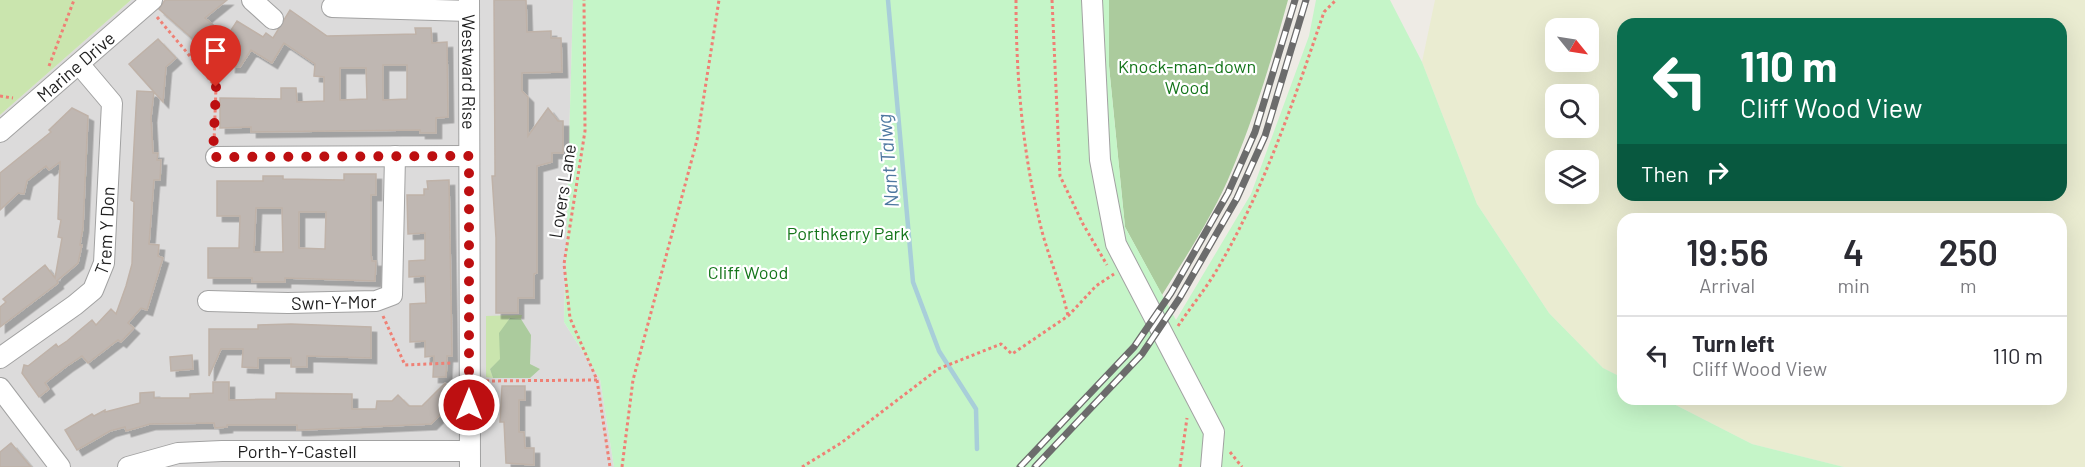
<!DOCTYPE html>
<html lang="en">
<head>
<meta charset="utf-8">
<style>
  body { margin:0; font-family:Barlow,sans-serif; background:#f2f2f3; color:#2b2b33; height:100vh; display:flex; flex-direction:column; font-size:22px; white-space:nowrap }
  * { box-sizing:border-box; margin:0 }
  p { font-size:20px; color:#7c7c81 }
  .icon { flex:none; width:33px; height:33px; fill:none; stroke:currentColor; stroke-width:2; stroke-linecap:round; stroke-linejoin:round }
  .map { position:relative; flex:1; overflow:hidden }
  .side { position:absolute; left:1617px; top:213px; width:450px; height:192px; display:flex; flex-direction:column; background:#fff; border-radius:18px; box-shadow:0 6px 24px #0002 }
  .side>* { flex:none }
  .hud { position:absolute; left:1617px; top:18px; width:450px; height:183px; border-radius:18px; box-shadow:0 6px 24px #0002; background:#0b6e4f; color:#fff; overflow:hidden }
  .needle { width:39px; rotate:120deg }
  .tools { position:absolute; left:1545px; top:18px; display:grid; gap:12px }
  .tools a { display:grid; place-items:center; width:54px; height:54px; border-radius:12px; background:#fff; box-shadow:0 6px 24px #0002; font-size:30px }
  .pin { position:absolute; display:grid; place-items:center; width:51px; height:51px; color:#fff; margin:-62px -26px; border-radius:50% 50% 50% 0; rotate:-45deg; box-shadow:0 0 6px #0007 }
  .pin .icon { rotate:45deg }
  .me { position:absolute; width:66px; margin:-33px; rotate:0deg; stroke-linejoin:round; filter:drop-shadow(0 0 4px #0008) }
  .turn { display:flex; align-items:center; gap:21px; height:126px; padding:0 24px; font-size:27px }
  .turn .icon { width:78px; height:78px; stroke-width:2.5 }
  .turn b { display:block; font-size:42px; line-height:51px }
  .then { display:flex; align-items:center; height:57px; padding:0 24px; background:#0003; gap:12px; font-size:22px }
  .eta { display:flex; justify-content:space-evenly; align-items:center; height:102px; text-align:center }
  .eta b { font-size:36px; font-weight:600; line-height:42px }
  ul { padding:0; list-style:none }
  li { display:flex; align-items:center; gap:18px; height:78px; padding:0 24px; border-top:2px solid #e1e1e2 }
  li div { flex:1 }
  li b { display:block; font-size:22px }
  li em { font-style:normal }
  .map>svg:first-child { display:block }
</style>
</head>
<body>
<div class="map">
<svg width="2085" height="467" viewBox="0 0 2085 467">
  <defs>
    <filter id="shadow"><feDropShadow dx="5.5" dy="5.5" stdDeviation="0" flood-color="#0004"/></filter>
  </defs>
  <rect width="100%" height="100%" fill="#eeebe5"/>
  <path fill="#dcdbdb" d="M131 0H573L564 322 600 379 614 467H0V115Z"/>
  <path fill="#eaecd1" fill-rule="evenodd" d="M1435 0H2085V467H1844L1752 444 1664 399H2061V219H1623V378L1603 368 1549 313 1477 204 1422 62ZM1623 24H2061V195H1623ZM1556 28H1588V62H1556ZM1556 94H1588V128H1556ZM1556 160H1588V194H1556Z"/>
  <path fill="#cae5ae" d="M0 0H131L0 115Z
    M522 315 521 319 509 318 501 359 490 369 493 378 486 377V316Z"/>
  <path fill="#abcb9d" d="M1109 0H1288C1272 58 1255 115 1232 170 1214 214 1187 255 1162 295L1125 227 1109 66Z
    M510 318 521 319 531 335 530 364 540 369 530 378H493L490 369 500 359 499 333Z"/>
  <path fill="#c5f5c8" d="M573 0H1109V66L1125 227 1176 320 1251 194 1309 36 1316 0H1390L1422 62 1477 204 1549 313 1603 368 1623 378V399H1664L1752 444 1844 467H614L600 379 564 322Z"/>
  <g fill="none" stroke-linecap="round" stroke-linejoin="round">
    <path stroke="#a8ced9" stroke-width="4.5" d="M888 0 913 282 939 351 976 409 977 449"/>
  </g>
  <path fill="#bfb7b2" stroke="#bfb2a8" stroke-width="1.5" fill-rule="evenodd" filter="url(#shadow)" d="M165 0H227L205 18 223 33 199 34 194 40 159 9Z
    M494 0H526L527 32 551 31V38H561L562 72 522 73V91L528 97V136L548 108 558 121H563V153H552V162L537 166V273L534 274V298H518V313H496V238L492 176H495V166Z
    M290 10 327 36 416 34 415 28H431L432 43 447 42 448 117 436 118V133H420V130L251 132V127L220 128V98L281 99V88H296L297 102 324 101V77L314 76 315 64 284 43 272 63 251 50 240 67H230L231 55 220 47 237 21 263 37 266 33 273 38ZM383 65H407V99L383 100ZM340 68H366L367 99 340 100Z
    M158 39 176 58 166 67 163 102 154 92 151 117 153 153H158L157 160H161L160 180H154L149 244 159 245 158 256 163 258 147 310 141 308 128 323 134 328 121 342 118 340 88 363 82 356 67 366 45 383 49 389 39 397 22 373 24 365 28 366 56 344 58 347 67 341 92 320 96 325 111 309 116 314 126 286 132 264 134 202 131 200 137 91 154 92 129 64Z
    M72 108 88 116 83 227 80 245H82L78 263 57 281 58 283 0 327V307L6 302 3 299 45 265 55 278 62 238 58 237 61 220 58 219 60 162 49 170 46 166 27 181 24 194 18 193 0 210V173L51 132 49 130Z
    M344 174H376V195H371V254L372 261H376L375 281 285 278V282H252V278H208V248H239L240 216H217V181H263V176H283V179L344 180ZM256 208H282L283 252H254ZM299 212H326L325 249 299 248Z
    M449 180 452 356H447L446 377H433L434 356 425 357V341L410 342V304L426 303 425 276 409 277V261L425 260V233L408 234 407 195H424V189H428L427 181Z
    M291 324 371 327V358L307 356V367H291V358H258V368L242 367 243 349H221L209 376V329H258V325Z
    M192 355 193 369 171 371 170 357Z
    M213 382H229V400L276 399V393L352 394V409H376L377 401H392L398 395 409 406H422L445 383 458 397 431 424 303 430H297V425H227V427L215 428 214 423 150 424 126 431 125 427 110 431 77 450 65 430 92 414 94 416 105 410V412L140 403V393L154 392V398H190V394L213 393Z
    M502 386H525V400H519V432H524L525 448H534V465L506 463 504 422H500Z
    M11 443 31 467H0V452Z"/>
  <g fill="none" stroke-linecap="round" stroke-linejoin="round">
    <g stroke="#a2a2a2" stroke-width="22">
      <g id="minor">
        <path d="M252 0 273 19"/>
        <path id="s1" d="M469 0 470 467"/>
        <path d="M1092 0 1100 160 1116 244 1214 432 1211 467"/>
        <path d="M332 7 469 11"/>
        <path id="s2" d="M0 132 152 0"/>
        <path d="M216 157 469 156"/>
        <path id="s3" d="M208 301 288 303 376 301 392 295 395 156"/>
        <path id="s4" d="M0 358 75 305 93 290 104 263 112 103 79 64"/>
        <path d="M0 388 60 467"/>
        <path id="s5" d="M128 467 178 453 222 451H469"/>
      </g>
    </g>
    <path stroke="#ef8075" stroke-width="3" stroke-dasharray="3 3" stroke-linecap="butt" d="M1016 0C1016 73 1022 148 1039 219 1046 252 1061 283 1068 316
      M1052 0 1060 176 1083 224 1107 265
      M157 17 216 87 214 142
      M49 66 74 0
      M0 96 13 98
      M383 316 405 365 453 363
      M1178 326C1190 308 1204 291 1215 273 1263 193 1294 100 1324 12L1336 0
      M597 380 610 467
      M486 381 597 380 570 318 564 264 585 131 584 0
      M1230 452 1242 467
      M622 467 633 380 697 140 719 0
      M802 467 841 443 938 369 1001 344 1012 354 1068 316 1096 286 1114 274
      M1180 467 1187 418"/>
    <use href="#minor" stroke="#fff" stroke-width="20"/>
    <g stroke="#6c6c6c" stroke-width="7">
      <path id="rail" d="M1020 467 1134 347 1171 293 1228 193 1255 132 1295 0
        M1035 467 1142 354 1179 299 1237 198 1265 136 1306 0"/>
    </g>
    <use href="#rail" stroke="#fff" stroke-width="4.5" stroke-dasharray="14" stroke-linecap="butt"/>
  </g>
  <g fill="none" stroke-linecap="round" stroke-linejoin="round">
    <path stroke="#bd0f11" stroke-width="10" stroke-dasharray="0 18" d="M216 87 213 155 216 157 469 156V405"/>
  </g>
  <g text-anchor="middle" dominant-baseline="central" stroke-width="4.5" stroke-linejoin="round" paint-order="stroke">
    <g font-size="18" fill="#1e1e1e" stroke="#fff">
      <text stroke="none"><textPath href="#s2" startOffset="100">Marine Drive</textPath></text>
      <text stroke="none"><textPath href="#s1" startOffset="72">Westward Rise</textPath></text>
      <text transform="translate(562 191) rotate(-81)">Lovers Lane</text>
      <text stroke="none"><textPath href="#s4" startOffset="177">Trem Y Don</textPath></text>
      <text stroke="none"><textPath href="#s3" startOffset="126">Swn-Y-Mor</textPath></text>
      <text stroke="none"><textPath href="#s5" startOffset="171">Porth-Y-Castell</textPath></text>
    </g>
    <g font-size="18" fill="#14751a" stroke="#fff">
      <text x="1187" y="66">Knock-man-down<tspan x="1187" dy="21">Wood</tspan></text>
      <text x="848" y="233">Porthkerry Park</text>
      <text x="748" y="272">Cliff Wood</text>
    </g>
    <g font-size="20" font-style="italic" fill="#4e78a0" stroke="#fff">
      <text transform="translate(887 161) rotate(-95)">Nant Talwg</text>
    </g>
  </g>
</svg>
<div class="tools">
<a><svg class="needle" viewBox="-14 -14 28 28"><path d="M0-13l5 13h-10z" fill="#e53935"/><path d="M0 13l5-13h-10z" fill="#7c7c81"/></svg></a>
<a><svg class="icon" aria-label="search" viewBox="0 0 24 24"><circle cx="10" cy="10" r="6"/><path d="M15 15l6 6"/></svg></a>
<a><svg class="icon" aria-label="layers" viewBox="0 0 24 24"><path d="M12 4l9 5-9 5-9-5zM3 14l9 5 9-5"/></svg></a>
</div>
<div class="pin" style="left:216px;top:87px;background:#d93025"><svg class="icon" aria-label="arrive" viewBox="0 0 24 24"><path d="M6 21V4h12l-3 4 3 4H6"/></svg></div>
<svg class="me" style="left:469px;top:405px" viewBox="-20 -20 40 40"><circle r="17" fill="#bd0f11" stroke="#fff" stroke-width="3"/><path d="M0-11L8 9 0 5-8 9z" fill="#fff"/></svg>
<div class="hud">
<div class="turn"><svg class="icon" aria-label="left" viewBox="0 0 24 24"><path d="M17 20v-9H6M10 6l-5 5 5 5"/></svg><div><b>110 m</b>Cliff Wood View</div></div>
<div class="then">Then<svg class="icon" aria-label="right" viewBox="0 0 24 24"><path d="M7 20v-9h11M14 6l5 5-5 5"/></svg></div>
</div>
<section class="side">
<div class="eta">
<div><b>19:56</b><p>Arrival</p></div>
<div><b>4</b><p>min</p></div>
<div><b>250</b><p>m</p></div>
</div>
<ul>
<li><svg class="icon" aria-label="left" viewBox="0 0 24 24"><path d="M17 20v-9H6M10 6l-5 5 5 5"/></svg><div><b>Turn left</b><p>Cliff Wood View</p></div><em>110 m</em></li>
</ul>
</section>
</div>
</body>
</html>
